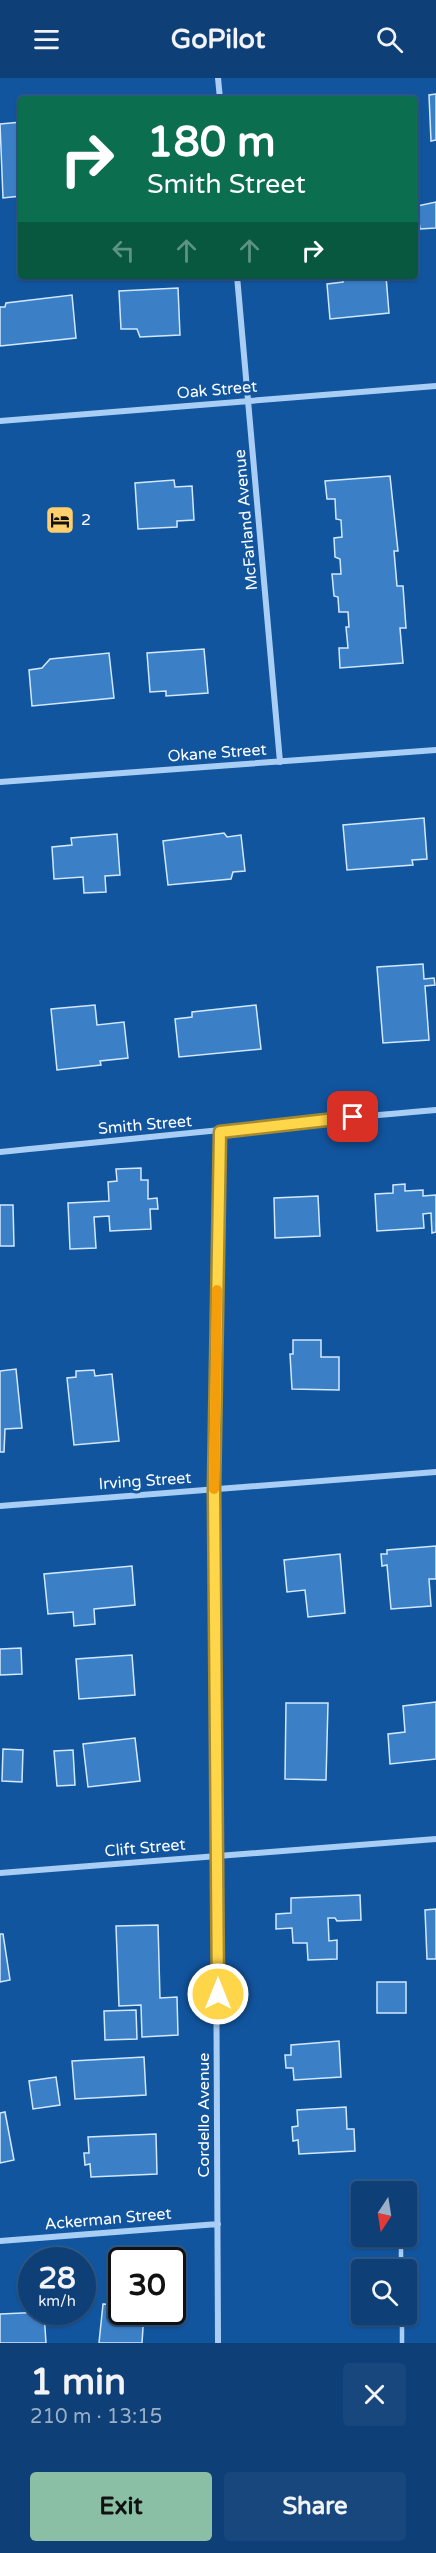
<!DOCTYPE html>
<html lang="en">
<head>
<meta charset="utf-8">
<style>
  body { margin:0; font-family:"Varela Round",sans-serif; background:#17477c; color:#f1f3f6; height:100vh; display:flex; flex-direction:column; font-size:22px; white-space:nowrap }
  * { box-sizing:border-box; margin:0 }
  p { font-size:20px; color:#9bafc6 }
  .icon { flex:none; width:33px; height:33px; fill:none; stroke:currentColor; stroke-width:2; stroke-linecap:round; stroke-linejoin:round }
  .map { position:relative; height:2265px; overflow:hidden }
  .drawer { display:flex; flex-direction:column; background:#0e4077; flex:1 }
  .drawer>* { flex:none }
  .banner { position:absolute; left:18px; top:18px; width:400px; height:183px; border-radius:6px; box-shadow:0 2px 4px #0004,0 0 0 2px #2e5989; background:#0b6e4f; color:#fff; overflow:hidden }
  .needle { width:39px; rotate:192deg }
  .buttons { position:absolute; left:351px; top:2103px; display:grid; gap:12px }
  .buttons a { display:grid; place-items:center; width:66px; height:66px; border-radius:6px; background:#0e4077; box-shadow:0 2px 4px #0004,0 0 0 2px #2e5989; font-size:30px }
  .speed { position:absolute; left:18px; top:2169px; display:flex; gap:12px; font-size:30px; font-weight:700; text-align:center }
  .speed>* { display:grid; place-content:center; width:78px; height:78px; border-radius:50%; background:#0e4077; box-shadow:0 2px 4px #0004,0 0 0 2px #2e5989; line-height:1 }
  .speed small { font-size:15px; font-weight:400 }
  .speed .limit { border:3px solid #111; border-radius:9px; background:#fff; color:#111 }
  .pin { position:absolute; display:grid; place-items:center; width:51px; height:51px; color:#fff; margin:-26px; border-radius:12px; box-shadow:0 3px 9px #0006 }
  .me { position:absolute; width:66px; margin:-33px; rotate:0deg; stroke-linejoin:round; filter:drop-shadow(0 0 4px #0008) }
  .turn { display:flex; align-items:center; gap:21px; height:126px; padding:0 30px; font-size:27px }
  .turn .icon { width:78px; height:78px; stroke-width:2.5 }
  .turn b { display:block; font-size:42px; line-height:51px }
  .lanes { display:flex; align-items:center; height:57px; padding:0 30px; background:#0003; justify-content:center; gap:30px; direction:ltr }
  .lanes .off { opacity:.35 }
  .round { display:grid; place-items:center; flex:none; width:63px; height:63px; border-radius:6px; background:#17477c }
  .summary { display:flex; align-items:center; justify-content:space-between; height:102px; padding:0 30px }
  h1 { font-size:36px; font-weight:700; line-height:45px }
  .button { display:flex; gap:12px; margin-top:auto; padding:12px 30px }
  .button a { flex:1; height:69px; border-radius:6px; background:#8abfa5; color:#111; font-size:24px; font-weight:700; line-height:69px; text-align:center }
  .button a+a { background:#17477c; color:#f1f3f6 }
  header { display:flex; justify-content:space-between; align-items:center; height:78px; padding:0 30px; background:#0e4077; font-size:27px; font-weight:700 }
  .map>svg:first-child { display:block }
</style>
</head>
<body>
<header><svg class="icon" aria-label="menu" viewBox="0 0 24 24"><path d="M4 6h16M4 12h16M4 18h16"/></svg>GoPilot<svg class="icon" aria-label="search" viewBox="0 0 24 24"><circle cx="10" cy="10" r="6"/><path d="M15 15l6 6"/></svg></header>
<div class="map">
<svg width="436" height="2265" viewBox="0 0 436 2265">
  <rect width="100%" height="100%" fill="#12559f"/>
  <path fill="#3b7fc6" stroke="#d2e8fe" stroke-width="1.5" d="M436 16V62L431 63 429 17Z
    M21 44V118L3 120 0 46Z
    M436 124V150L420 151 417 128Z
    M342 198H386L389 235 330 241 327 206 343 204Z
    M178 210 180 257 140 259 137 251H121L119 213Z
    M72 217 76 260 0 268V229H5L6 225Z
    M390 398 398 473H394L397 508H403L406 550H400L403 585 340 590 339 570H348L346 549H349L348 534H339L338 519 334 518 332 496H341L340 481 335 479 334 460 342 459 341 442 336 441 335 421H327L325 403Z
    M174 402 175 409 192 408 194 442 177 443V449L138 451 135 405Z
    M204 571 208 615 166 618V613L150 614 147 575Z
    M109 575 114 620 32 628 29 592 42 590 50 581Z
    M424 740 427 781 412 782 413 787 347 792 343 747Z
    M224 755 227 759 241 757 245 793 233 794 231 801 168 807 163 763Z
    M117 756 120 797 105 798 106 814 84 815 83 799 54 801 52 769 72 767 71 760Z
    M423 886 424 901 434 900 435 907 425 908 429 962 383 965 377 889Z
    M95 927 97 947 124 944 128 980 100 983 101 987 57 992 51 931Z
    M256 927 261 971 179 979 175 941 192 939V934Z
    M141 1090V1102H148V1121L157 1120 158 1131H150L151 1151 110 1153 109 1138 94 1139 96 1170 70 1171 68 1125 109 1123 108 1104 117 1103 116 1091Z
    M405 1106V1113L423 1112V1118L436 1117V1154L432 1155 431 1135 423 1136 424 1150 377 1153 375 1116 393 1115V1107Z
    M318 1118 320 1158 275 1160 274 1120Z
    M0 1127H13L14 1168H0Z
    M293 1262H321V1279H339V1312L292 1311 290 1276H293Z
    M16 1291 22 1350 5 1351 4 1374H0V1293Z
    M94 1292 95 1298 112 1296 119 1363 74 1367 67 1300 76 1299V1293Z
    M436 1468V1501H429L431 1528 391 1531 387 1487 382 1488 381 1476H387V1472Z
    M340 1476 345 1535 308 1539 305 1512 287 1514 284 1482Z
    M132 1488 135 1527 94 1531 95 1546 74 1548 73 1534 48 1536 44 1496Z
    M21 1570 22 1596 0 1597V1571Z
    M132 1577 135 1617 79 1621 76 1581Z
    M436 1624V1681L390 1686 388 1656 405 1654 403 1628Z
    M286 1625H328L326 1702 285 1701Z
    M135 1660 140 1703 88 1709 83 1666Z
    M3 1671 23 1672 22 1704 2 1703Z
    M73 1672 75 1707 57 1708 54 1673Z
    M360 1817 361 1842 337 1843 335 1840H328L329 1863 337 1862V1881L308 1882 307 1865H293L292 1850 276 1851V1836L291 1835V1820Z
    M436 1831V1881H427L425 1832Z
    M158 1847 160 1920 177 1919 178 1957 142 1959 141 1927 119 1928 116 1848Z
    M0 1856H3L10 1902 0 1904Z
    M377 1904H406V1935H377Z
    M136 1932 137 1961 105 1962 104 1933Z
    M339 1963 341 1999 294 2002 293 1990H286L285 1977H291V1967Z
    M144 1979 146 2017 75 2021 72 1983Z
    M56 1999 60 2027 33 2031 29 2003Z
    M346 2029 347 2051H354L355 2073 299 2076 298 2062 293 2063 292 2049 298 2048 297 2032Z
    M5 2034 14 2082 0 2085V2035Z
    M156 2056 157 2096 91 2099 90 2086 85 2087 84 2075H89L88 2059Z
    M103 2226 122 2227V2234H144L142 2265H99Z
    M44 2234 46 2265H0V2236Z"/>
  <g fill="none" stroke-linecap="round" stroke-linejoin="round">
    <path stroke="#a9cef5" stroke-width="4.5" d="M401 2158V2192
      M402 2236V2265"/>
    <path stroke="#a9cef5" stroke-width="6" d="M218 0 220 21
      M237 198 280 684
      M0 343 436 308
      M0 704 436 672
      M0 1074C145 1060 290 1044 436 1032
      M0 1428 436 1394
      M0 1795 436 1761
      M0 2163 218 2146
      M218 2265 214 1411 220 1054"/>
  </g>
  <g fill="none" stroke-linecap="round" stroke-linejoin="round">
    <g stroke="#a68a30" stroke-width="15">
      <path id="route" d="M218 1916 214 1411 220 1054 353 1039"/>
    </g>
    <use href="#route" stroke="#ffd54a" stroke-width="10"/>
    <path stroke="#f59e0b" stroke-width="10" d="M214 1411 217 1212"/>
  </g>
  <defs>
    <g id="hotel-square" transform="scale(1.5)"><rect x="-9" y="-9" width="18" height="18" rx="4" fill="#ffcf6d" stroke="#12559f"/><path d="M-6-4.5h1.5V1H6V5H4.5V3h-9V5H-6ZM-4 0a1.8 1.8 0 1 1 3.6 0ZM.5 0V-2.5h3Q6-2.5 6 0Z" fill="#111"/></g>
  </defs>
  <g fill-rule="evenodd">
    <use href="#hotel-square" x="60" y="442"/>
  </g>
  <g text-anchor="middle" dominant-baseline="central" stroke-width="6" stroke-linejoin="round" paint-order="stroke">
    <g font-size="16" fill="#fff" stroke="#12559f">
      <text transform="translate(217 312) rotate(-5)">Oak Street</text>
      <text transform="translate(246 442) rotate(-95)">McFarland Avenue</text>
      <text transform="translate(217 675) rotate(-4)">Okane Street</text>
      <text transform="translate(145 1047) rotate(-5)">Smith Street</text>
      <text transform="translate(145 1403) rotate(-4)">Irving Street</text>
      <text transform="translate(145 1770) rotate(-5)">Clift Street</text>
      <text transform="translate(204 2037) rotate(-90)">Cordello Avenue</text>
      <text transform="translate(108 2141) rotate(-5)">Ackerman Street</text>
    </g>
    <g font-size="16" fill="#fff" stroke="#12559f" text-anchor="start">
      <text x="81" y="442">2</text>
    </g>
  </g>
</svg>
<div class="buttons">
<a><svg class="needle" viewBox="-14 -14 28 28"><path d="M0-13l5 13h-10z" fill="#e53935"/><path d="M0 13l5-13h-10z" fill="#9bafc6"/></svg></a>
<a><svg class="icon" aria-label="search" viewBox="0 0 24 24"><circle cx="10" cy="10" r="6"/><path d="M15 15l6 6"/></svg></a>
</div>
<div class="speed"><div>28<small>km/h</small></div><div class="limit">30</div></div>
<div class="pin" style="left:353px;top:1039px;background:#d93025"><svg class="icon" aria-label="arrive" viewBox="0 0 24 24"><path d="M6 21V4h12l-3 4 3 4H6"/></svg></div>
<svg class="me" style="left:218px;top:1916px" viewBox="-20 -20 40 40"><circle r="17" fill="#ffd54a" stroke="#fff" stroke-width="3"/><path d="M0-11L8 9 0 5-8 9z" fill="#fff"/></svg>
<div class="banner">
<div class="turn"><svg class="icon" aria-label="right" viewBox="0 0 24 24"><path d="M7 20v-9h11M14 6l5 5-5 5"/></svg><div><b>180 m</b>Smith Street</div></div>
<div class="lanes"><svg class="icon off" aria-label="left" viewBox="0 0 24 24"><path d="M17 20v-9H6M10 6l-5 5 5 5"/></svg><svg class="icon off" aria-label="ahead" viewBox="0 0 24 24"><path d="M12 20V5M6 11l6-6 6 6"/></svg><svg class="icon off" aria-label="ahead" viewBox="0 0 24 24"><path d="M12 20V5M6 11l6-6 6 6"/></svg><svg class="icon" aria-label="right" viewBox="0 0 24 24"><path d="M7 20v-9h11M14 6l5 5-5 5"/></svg></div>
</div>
</div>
<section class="drawer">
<div class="summary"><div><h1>1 min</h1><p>210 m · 13:15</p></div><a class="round"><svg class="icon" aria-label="close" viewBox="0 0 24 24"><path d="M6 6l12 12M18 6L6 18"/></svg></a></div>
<div class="button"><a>Exit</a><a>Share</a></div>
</section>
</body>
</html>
